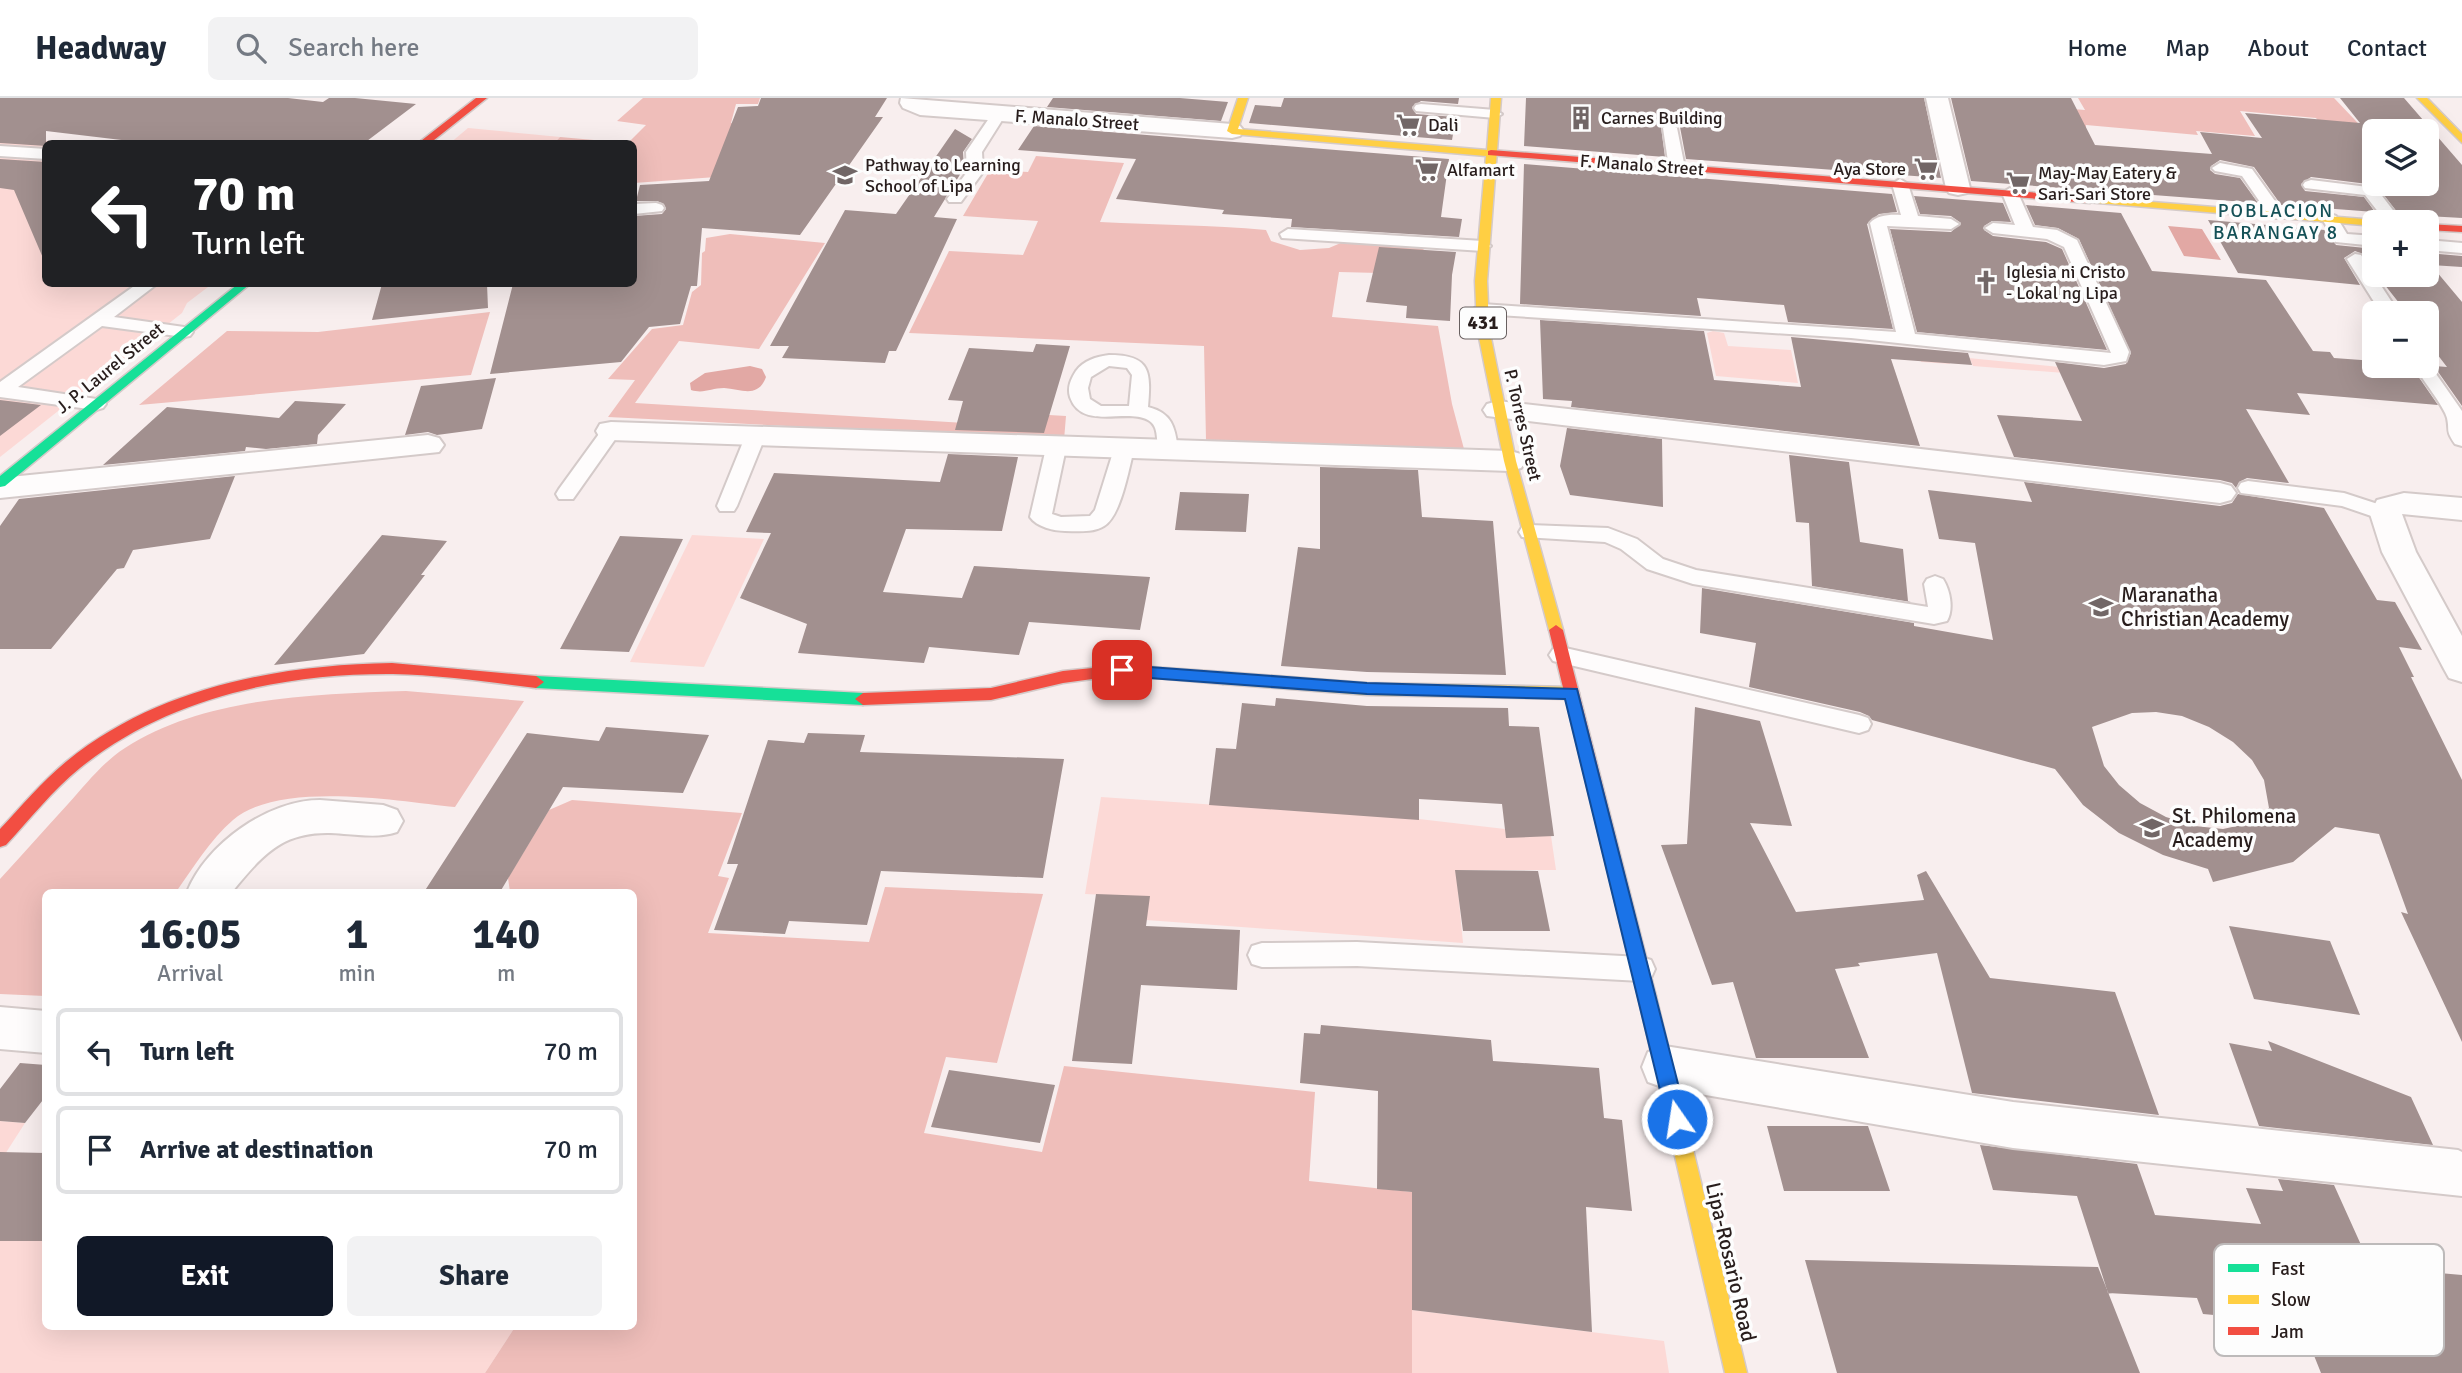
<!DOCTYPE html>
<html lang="en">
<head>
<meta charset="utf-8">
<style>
  body { margin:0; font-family:Signika,sans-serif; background:#f2f2f3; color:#1f2937; height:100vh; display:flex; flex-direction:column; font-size:26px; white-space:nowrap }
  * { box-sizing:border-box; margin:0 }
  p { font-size:23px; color:#747a83 }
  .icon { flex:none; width:38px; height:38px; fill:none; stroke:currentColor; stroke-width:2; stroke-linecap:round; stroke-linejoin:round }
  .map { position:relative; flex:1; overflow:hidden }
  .drawer { position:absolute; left:42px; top:791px; width:595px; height:441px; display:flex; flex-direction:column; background:#fff; border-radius:10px; box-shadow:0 7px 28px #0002 }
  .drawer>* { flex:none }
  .hud { position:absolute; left:42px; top:42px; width:595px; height:147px; border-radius:10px; box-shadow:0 7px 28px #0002; background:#202124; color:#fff; overflow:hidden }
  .fabs { position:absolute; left:2362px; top:21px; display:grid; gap:14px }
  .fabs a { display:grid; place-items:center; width:77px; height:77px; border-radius:10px; background:#fff; box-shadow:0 7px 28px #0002; font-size:35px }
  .pin { position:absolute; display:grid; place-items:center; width:60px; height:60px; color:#fff; margin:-30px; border-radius:14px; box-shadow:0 4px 10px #0006 }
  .me { position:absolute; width:77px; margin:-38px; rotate:347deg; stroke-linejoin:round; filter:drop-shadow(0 0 5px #0008) }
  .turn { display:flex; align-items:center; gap:24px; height:147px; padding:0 35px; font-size:32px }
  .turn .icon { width:91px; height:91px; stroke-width:2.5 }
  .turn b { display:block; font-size:49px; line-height:60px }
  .eta { display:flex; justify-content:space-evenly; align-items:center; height:119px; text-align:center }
  .eta b { font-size:42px; font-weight:700; line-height:49px }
  .action { display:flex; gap:14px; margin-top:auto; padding:14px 35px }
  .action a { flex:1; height:80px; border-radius:10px; background:#111827; color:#fff; font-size:28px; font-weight:700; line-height:80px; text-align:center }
  .action a+a { background:#f2f2f3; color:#1f2937 }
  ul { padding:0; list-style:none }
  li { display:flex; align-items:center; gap:21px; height:88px; margin:0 14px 10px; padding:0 21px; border:4px solid #e0e1e3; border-radius:10px }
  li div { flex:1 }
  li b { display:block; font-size:26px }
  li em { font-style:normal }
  header { display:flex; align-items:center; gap:42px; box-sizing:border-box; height:98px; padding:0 35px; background:#fff; border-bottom:2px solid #e0e1e3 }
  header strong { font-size:33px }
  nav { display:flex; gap:38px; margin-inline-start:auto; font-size:24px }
  .search { width:490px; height:63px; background:#f2f2f3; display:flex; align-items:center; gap:18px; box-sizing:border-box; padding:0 24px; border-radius:10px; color:#747a83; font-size:26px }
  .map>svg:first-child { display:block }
</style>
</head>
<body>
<header>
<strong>Headway</strong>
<div class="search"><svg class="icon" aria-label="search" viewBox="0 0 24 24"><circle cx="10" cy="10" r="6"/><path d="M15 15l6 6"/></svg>Search here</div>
<nav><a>Home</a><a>Map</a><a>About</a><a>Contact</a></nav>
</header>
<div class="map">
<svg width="2462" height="1275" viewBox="0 0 2462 1275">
  <rect width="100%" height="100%" fill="#f8eeee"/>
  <path fill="#fcd9d6" d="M468 30 560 39 553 45 449 46Z
    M0 38 68 45 46 46V186H212L187 205 182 215 0 359Z
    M1713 233 1724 235 1728 248 1791 252 1798 285 1716 278 1707 235Z
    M1918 255 2110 274 2126 267V262L2136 263 2144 281 1973 268 1970 261 1948 259 1950 266 1921 264Z
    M692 437 764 441 704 569 630 564Z
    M1101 699 1419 721 1505 731 1506 736 1551 738 1556 772H1456L1463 845 1146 822 1149 799 1085 796Z
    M0 1023 25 1025 0 1064Z
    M0 1143H45L46 1228 515 1229 485 1275H0Z
    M1412 1212 1664 1243 1669 1275H1412Z"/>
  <path fill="#efbeba" d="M643 0H760L758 6H736L731 25 812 23 772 75 634 85V46H553L560 39 628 45 646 27 617 23Z
    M2078 0H2334L2375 43 2338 48 2316 20 2240 13 2255 38 2196 33 2198 37 2086 27V31L2022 7 2085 12Z
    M1036 58 1124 65 1100 124C1156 127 1211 127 1266 132L1271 143 1300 152 1329 150 1343 144 1424 149 1419 176 1339 174 1332 219 1438 228 1452 306 1464 351 1206 342 1204 248 909 235 949 153 1023 157 1038 123 963 118 990 72 1028 74Z
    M730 136 825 145 759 251 679 243 635 305 1015 328 1049 317 1066 318 1064 342 608 319 635 282 608 281 652 231 683 227 692 194 701 187 702 155 705 153 706 140Z
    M490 214 471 277 139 307 227 233 318 234Z
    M406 593 524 603 455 709C397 703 280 682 233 722 210 742 193 770 176 794H46L45 898 0 896V781C23 756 45 731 68 706 86 686 103 664 125 650 204 599 315 596 406 593Z
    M572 702 742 715 718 778 729 780 708 835 869 844 885 789 1043 796 997 965 946 959 924 1035 1042 1054 1064 968 1315 994 1309 1083 1412 1094V1275H485L515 1229 634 1228V794H510L508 780 549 712Z"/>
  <path fill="#e2a8a4" d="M2168 128 2202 131 2221 162 2184 158Z
    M750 268 762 271 766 279C758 301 741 291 724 290 711 290 704 296 691 292L690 285 705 275Z"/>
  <path fill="#a2908f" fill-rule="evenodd" d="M0 0H288L323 4 329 0H355L416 6 363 46H155L46 33V48L0 45Z
    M761 0H887L875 19H883L800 137 702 130 697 188H691L680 226 649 229 621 264 490 276 513 186H634V118L662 116 666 111 664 106 657 103H636L640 87 709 83 738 9 758 8Z
    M1053 0H1180L1228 4 1221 23 1047 9Z
    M1284 0H1459L1458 6 1421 3 1412 9 1416 16 1456 19 1452 42 1249 25 1255 7 1281 9Z
    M1526 0H1924L1941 80 1686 61 1680 29 1671 24 1661 29 1665 59 1524 48Z
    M1951 0H2071L2095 47 2212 56 2200 34 2262 40 2245 15 2360 25 2340 0H2404L2462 67V120L2427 118 2414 124H2405L2376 87 2311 79 2301 86 2305 93 2364 99 2375 114 2281 107 2254 69 2220 62 2211 68 2210 72 2215 76 2240 80 2258 105 1971 83ZM2375 33H2427V86H2375Z
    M1034 28 1449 61 1441 119 1462 121 1459 139 1291 129 1292 121 1222 116 1224 112 1116 101 1136 61 1018 52Z
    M955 31 972 41 963 54 964 70 934 119 957 121 896 253H889L885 265 782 260 789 248H770L845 112 896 116Z
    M0 61 46 64V167L14 92 0 90Z
    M1524 66 1892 96 1897 114 1879 116 1867 126 1893 231 1788 224 1784 207 1697 200 1701 218 1520 206Z
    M1914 98 2003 105 2011 124 1992 123 1984 128V132L1993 138 2046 144 2062 151 2107 252 1917 234 1890 131 1951 134 1961 125 1951 118 1920 116Z
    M2026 107 2121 115 2152 173 2266 182 2313 253 2330 254 2334 260 2375 263V268H2411L2438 307 2297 295 2310 317 2246 311 2289 385 2247 380 2239 384 2236 390 2232 385 2220 382 2014 359 1997 317 2082 323 2055 264 2104 270 2126 266 2131 255 2079 141 2058 130 2035 127Z
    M2208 122 2325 132 2336 147 2375 151V173L2363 156 2355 153 2344 160 2360 187 2238 175Z
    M1379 149 1456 154 1452 177 1450 223 1406 220 1407 208 1366 204Z
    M2427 155 2462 158V169L2431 167 2462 204V308L2434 268 2447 269 2427 243V215H2407L2377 177H2427Z
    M382 186H487L488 210 372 222Z
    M1540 222 1704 233 1714 282 1801 289 1791 239 1968 255 1972 267 1891 261 1920 348 1571 309 1572 303 1543 301Z
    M1036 246 1070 248 1044 335 955 332 963 303 948 302 969 250 1033 254Z
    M496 280 482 331 437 337 428 334 405 337 421 288Z
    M0 302 41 307 0 338Z
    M295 303 346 306 318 337 317 346 266 351 246 349 245 353 103 367 167 309 279 320Z
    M1567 330 1662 341 1663 409 1570 397 1560 368Z
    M948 356 1018 359 1002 433 906 431 883 494 962 500 974 468 1150 479 1140 532 1029 524 1019 557 929 549 924 565 798 555 807 526 740 500 771 435 746 434 774 375 940 384Z
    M1789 357 1849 364 1860 444 1903 451 1908 503 1911 504 1812 488 1809 425 1796 424Z
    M1320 369 1418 372 1422 419 1493 423 1506 577 1367 574 1281 568 1298 449 1320 451Z
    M235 378 210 441 133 452 124 470 117 471 51 551H0V428L19 401Z
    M2024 384 2220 408 2232 405 2238 396 2324 410 2377 502 2395 504 2422 552 2399 549 2414 579H2411L2462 682V944L2401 814 2408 816 2379 736 2335 729 2293 764 2213 784 2208 771 2163 757 2119 735 2083 707 2055 671 1872 622 1869 618 1860 614 1749 589 1756 545 1700 535 1702 490 1914 525V528L1993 542 1975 445 1939 441 1928 392 2032 404ZM2156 614 2182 618 2209 629 2233 644 2252 662 2264 682 2269 710 2246 726 2223 731 2195 728 2166 719 2140 705 2119 687 2104 668 2092 629 2132 615Z
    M1180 394 1249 396 1246 434 1175 432Z
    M382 437 447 443 421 477H425L364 556 274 567Z
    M620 438 683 441 629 554 560 551Z
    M1276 600 1367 608 1508 610 1509 628 1539 629 1554 738 1506 740 1502 706 1419 701V722L1209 707 1216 650 1236 651 1242 605 1275 608Z
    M1695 609 1760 623 1792 728 1750 725 1796 814 1924 802 1917 777 1926 773 1990 880 2115 894 2159 1017 1972 995 1937 855 1858 865 1860 868 1835 871 1869 960H1756L1733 884 1712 887 1661 747 1687 746Z
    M606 629 709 637 683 695 563 689 500 794H424L527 635 599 643Z
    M808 635 865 637 860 654 1064 661 1043 780 881 773 867 827 789 823 785 836 714 832 738 766H727L768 642 804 645Z
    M1455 772 1538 773 1550 833H1463Z
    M1096 796 1150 798 1146 828 1240 832 1237 892 1141 887 1132 966 1072 963Z
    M2229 828 2330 843 2360 917 2254 901Z
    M1321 927 1491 942 1493 963 1599 970 1604 1020 1622 1022 1632 1113 1586 1109 1592 1234 1412 1212V1094L1377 1091 1378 993 1300 985 1304 935 1320 936Z
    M2268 943 2411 999 2433 1047 2259 1028 2229 945 2272 953Z
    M20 965 46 967V998L25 1025 0 1023V991Z
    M949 972 1055 987 1040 1045 931 1029Z
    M1767 1028H1868L1890 1093H1784Z
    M1980 1047 2137 1066 2155 1117 2261 1126 2246 1090 2283 1093 2278 1081 2334 1087 2371 1169 2462 1177V1275H2321L2301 1225 2203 1216 2197 1200 2108 1195 2077 1098 1993 1092Z
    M0 1054 46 1055V1143H0Z
    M1805 1162 2098 1169 2140 1275H1837Z"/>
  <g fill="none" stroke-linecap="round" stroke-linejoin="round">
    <g stroke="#d4cac9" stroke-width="4">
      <path id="lane" d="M1421 6 1495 12 1502 16 1495 20 1416 13 1414 10 1416 7Z
        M999 12 1006 16 982 54 983 74 961 104H949L947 101 967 74 966 54 994 13Z
        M1670 26 1677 30 1685 70 1677 75 1669 70 1663 30Z
        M0 48 46 51V61L0 58Z
        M2220 65 2252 71 2285 117 2283 120H2271L2242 78 2215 73 2212 70Z
        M1900 81 1908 86 1918 118 1951 121 1959 126 1951 131 1887 128 1915 236 2111 255 2064 149 2047 141 1993 135 1985 130 1993 125 2015 127 2002 95 2010 90 2018 95 2033 129 2057 132 2077 142 2129 254 2126 263 2104 267 1851 240 1482 216 1473 211 1482 206 1896 234 1870 125C1877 117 1891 116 1901 117L1892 86Z
        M2311 82 2376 90 2402 124H2386L2365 97 2305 90 2303 87 2305 84Z
        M656 105 662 107 664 110 662 113 634 116V106Z
        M2330 116 2336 118 2347 136 2375 138V148L2336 144 2322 121Z
        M1288 131 1483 143 1491 148 1483 153 1282 140 1280 136Z
        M2427 142 2462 145V155L2427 152Z
        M2355 156 2361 157 2399 215H2381L2347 161Z
        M137 186H157L114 219 184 229 193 234 190 238 184 239 102 228 18 289 103 302 106 306 103 310 96 312 0 299V284Z
        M1109 257C1151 257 1151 274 1148 309 1172 315 1175 329 1178 351L1175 355H1161C1154 345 1161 329 1148 322 1125 310 1082 333 1070 299 1067 289 1071 281 1076 273 1084 262 1096 259 1109 257ZM1109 268 1127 270 1132 277 1129 308H1101L1090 301 1088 290 1091 279Z
        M2427 263 2462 313V348L2455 346C2445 331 2450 334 2447 320 2445 310 2421 279 2414 268H2427Z
        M611 327 618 329 621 333 573 401H559L556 396 559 391 604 329Z
        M755 333 762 335 765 339 737 408 734 413H720L717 408 745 339 748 335Z
        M1056 344 1063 346 1066 350 1052 416 1061 419 1090 418 1095 412 1114 351 1117 347H1131L1134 351C1129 370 1121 418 1104 428 1093 435 1078 433 1065 433 1054 433 1037 429 1030 419L1046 350 1049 346Z
        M2248 383 2344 395 2393 411 2396 416 2393 421 2386 423 2342 408 2241 395 2238 390 2241 385Z
        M1530 427 1608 430 1637 441 1663 461 1696 472 1928 509 1924 486 1927 481 1935 478 1943 481C1950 492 1954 511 1947 523L1934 526 1693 486 1647 471 1621 451 1605 444 1522 439 1519 434 1522 429Z
        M1561 549 1859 617 1868 620 1871 626 1868 632 1859 635 1553 563 1549 557 1553 551Z
        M1357 844 1641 859 1651 862 1655 871 1651 880 1641 883 1357 868 1262 869 1252 866 1248 857 1252 848 1262 845Z"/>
    </g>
    <g stroke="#d4cac9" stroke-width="4">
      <path id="street" d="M901 0 1232 26 1240 28 1244 33 1240 38 1232 40 920 17 903 10 900 5Z
        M1926 0H1948L1970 90 1967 95 1958 97 1949 95 1946 90Z
        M1498 303 2220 385 2231 388 2236 395 2231 402 2220 405 1487 318 1483 312 1487 306Z
        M611 324 1510 353 1521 356 1526 363 1521 370 1510 373 611 342 600 340 596 333 600 326Z
        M428 337 439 340 444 347 439 354 0 400V380Z
        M2404 395 2462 400V422L2402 416 2416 454 2462 538V584L2449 580 2444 571 2382 454 2370 416 2377 402Z
        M320 702 383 707 397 712 403 723 397 734C379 740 363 737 344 736 287 730 266 752 232 794H187C206 746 268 702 320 702Z
        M0 909 46 913V955L0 951Z
        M1665 948 2013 1004 2458 1052 2462 1054V1098L2013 1050 1665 990 1648 984 1642 969 1648 954Z"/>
    </g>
    <g stroke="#d4cac9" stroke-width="3">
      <path id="fast" d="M238 186H250L5 388 0 389V378Z
        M536 578 863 595 871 601 863 607 536 590 528 584Z"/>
    </g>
    <g stroke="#d4cac9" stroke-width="3">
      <path id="slow" d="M1238 0H1248L1238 31 1487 52 1491 0H1501L1487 183 1489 230 1516 363 1563 532 1561 536 1556 537 1549 532 1504 363 1477 230 1475 183 1486 58 1232 36 1227 33Z
        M2417 0H2427L2462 36V45Z
        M2090 99 2375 122 2380 124H2375V128L2086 104V100Z
        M1223 574 1367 585 1571 589 1579 595 1571 601 1367 597 1223 586 1215 580Z
        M1647 890 1654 892 1656 898 1747 1275H1725L1638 898 1640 892Z"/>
    </g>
    <g stroke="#d4cac9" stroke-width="3">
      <path id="jam" d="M476 0H487L429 46H417Z
        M1491 52 2090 99 2095 102 2090 105 1488 57V53Z
        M2427 126 2462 128V134L2427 132Z
        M1556 527 1563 532 1656 898 1654 904 1647 906 1640 904 1638 898 1549 532Z
        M392 565 536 578 544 584 536 590C489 584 441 577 393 576 283 575 167 600 80 670 52 693 30 721 6 747L0 749V731C22 708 42 683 67 663 158 589 278 567 392 565Z
        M1122 567 1223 574 1231 580 1223 586 1122 577 1063 585 991 602 863 607 855 601 863 595 991 590 1063 573Z"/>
    </g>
    <use href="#lane" fill="#fefcfc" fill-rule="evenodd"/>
    <use href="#street" fill="#fefcfc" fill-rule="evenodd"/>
    <use href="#fast" fill="#16e098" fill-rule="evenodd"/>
    <use href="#slow" fill="#ffcf43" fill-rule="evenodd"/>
    <use href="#jam" fill="#f24e42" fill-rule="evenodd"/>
  </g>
  <path fill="#1a73e8" stroke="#114b97" stroke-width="2" d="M1122 567 1367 585 1577 591 1687 1021 1684 1028 1677 1031 1670 1028 1667 1021 1565 601 1367 596 1122 578 1115 572Z"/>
  <defs>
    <g id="building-bare" transform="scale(1.89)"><path d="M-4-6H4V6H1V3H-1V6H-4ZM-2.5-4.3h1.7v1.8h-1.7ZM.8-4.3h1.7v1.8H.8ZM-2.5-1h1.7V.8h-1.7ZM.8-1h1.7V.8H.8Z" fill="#716666" stroke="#fdfdfd" stroke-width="2.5" paint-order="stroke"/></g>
    <g id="supermarket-bare" transform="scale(1.89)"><path d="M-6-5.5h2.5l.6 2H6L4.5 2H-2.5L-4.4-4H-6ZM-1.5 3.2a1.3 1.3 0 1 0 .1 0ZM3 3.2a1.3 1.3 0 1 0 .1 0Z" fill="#716666" stroke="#fdfdfd" stroke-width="2.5" paint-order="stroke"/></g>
    <g id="school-bare" transform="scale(1.89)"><path d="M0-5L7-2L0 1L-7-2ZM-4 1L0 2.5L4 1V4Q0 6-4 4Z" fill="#716666" stroke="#fdfdfd" stroke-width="2.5" paint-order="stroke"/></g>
    <g id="church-bare" transform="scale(1.89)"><path d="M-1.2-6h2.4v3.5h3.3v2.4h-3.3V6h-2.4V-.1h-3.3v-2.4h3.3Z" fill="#716666" stroke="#fdfdfd" stroke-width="2.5" paint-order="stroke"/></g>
  </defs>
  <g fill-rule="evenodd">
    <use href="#building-bare" x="1581" y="20"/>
    <use href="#supermarket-bare" x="1408" y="27"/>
    <use href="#supermarket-bare" x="1926" y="71"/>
    <use href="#supermarket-bare" x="1427" y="72"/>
    <use href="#school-bare" x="845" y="77"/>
    <use href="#supermarket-bare" x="2018" y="85"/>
    <use href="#church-bare" x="1986" y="184"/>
    <use href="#school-bare" x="2101" y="509"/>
    <use href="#school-bare" x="2152" y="730"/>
  </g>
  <g text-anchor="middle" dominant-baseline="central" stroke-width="7" stroke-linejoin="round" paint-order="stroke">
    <g font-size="18" fill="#281d1c" stroke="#fdfdfd" text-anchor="start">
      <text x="1601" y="20">Carnes Building</text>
      <text x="1428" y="27">Dali</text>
      <text x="865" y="67">Pathway to Learning<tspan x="865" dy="21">School of Lipa</tspan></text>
      <text x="1906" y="71" text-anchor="end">Aya Store</text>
      <text x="1447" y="72">Alfamart</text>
      <text x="2038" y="75">May-May Eatery &amp;<tspan x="2038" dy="21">Sari-Sari Store</tspan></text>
      <text x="2006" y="174">Iglesia ni Cristo<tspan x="2006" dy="21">- Lokal ng Lipa</tspan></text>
    </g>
    <g font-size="18" fill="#281d1c" stroke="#fdfdfd">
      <text transform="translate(1077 22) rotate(4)">F. Manalo Street</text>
      <text transform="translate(1642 67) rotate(4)">F. Manalo Street</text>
      <text transform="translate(110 270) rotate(-39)">J. P. Laurel Street</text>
      <text transform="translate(1523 327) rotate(77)">P. Torres Street</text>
    </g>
    <g font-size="19" letter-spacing="2" fill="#155157" stroke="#fdfdfd">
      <text x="2276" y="113">POBLACION<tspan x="2276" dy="22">BARANGAY 8</tspan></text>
    </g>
    <rect fill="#fdfdfd" stroke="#686060" stroke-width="2" x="1460" y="209.5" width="46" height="31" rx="5"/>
    <g font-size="19" font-weight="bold" fill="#281d1c">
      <text x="1483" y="225">431</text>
    </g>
    <g font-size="21" fill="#281d1c" stroke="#fdfdfd" text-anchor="start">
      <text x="2121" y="497">Maranatha<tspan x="2121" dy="24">Christian Academy</tspan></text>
      <text x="2172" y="718">St. Philomena<tspan x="2172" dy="24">Academy</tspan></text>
    </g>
    <g font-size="21" fill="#281d1c" stroke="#fdfdfd">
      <text transform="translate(1731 1164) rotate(77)">Lipa-Rosario Road</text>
    </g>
  </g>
  <rect x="2214" y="1146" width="230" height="112" rx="10" fill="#fdfdfd" stroke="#bdbaba" stroke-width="2"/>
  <rect x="2228" y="1166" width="31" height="8" fill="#16e098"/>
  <rect x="2228" y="1197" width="31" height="9" fill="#ffcf43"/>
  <rect x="2228" y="1229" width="31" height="8" fill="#f24e42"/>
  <g font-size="19" fill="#281d1c">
    <text x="2271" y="1177">Fast</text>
    <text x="2271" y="1208">Slow</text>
    <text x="2271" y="1240">Jam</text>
  </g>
</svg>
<div class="fabs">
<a><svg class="icon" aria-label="layers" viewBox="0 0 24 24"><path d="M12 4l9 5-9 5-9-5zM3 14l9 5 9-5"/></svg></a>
<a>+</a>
<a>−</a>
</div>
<div class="pin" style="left:1122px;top:572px;background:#d93025"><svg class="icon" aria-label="arrive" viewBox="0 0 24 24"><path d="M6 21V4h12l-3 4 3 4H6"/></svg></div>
<svg class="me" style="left:1677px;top:1021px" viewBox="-20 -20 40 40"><circle r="17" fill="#1a73e8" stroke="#fff" stroke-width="3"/><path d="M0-11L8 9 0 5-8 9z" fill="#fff"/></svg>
<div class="hud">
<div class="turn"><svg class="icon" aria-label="left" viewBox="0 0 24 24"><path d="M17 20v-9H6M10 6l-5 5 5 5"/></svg><div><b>70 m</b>Turn left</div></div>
</div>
<section class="drawer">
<div class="eta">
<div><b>16:05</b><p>Arrival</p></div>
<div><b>1</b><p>min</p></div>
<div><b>140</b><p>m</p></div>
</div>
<ul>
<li><svg class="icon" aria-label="left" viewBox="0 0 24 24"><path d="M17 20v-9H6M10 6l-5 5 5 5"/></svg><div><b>Turn left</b></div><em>70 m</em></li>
<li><svg class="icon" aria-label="arrive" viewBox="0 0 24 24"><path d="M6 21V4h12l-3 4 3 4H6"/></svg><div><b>Arrive at destination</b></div><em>70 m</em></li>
</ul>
<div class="action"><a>Exit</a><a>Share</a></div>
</section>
</div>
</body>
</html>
